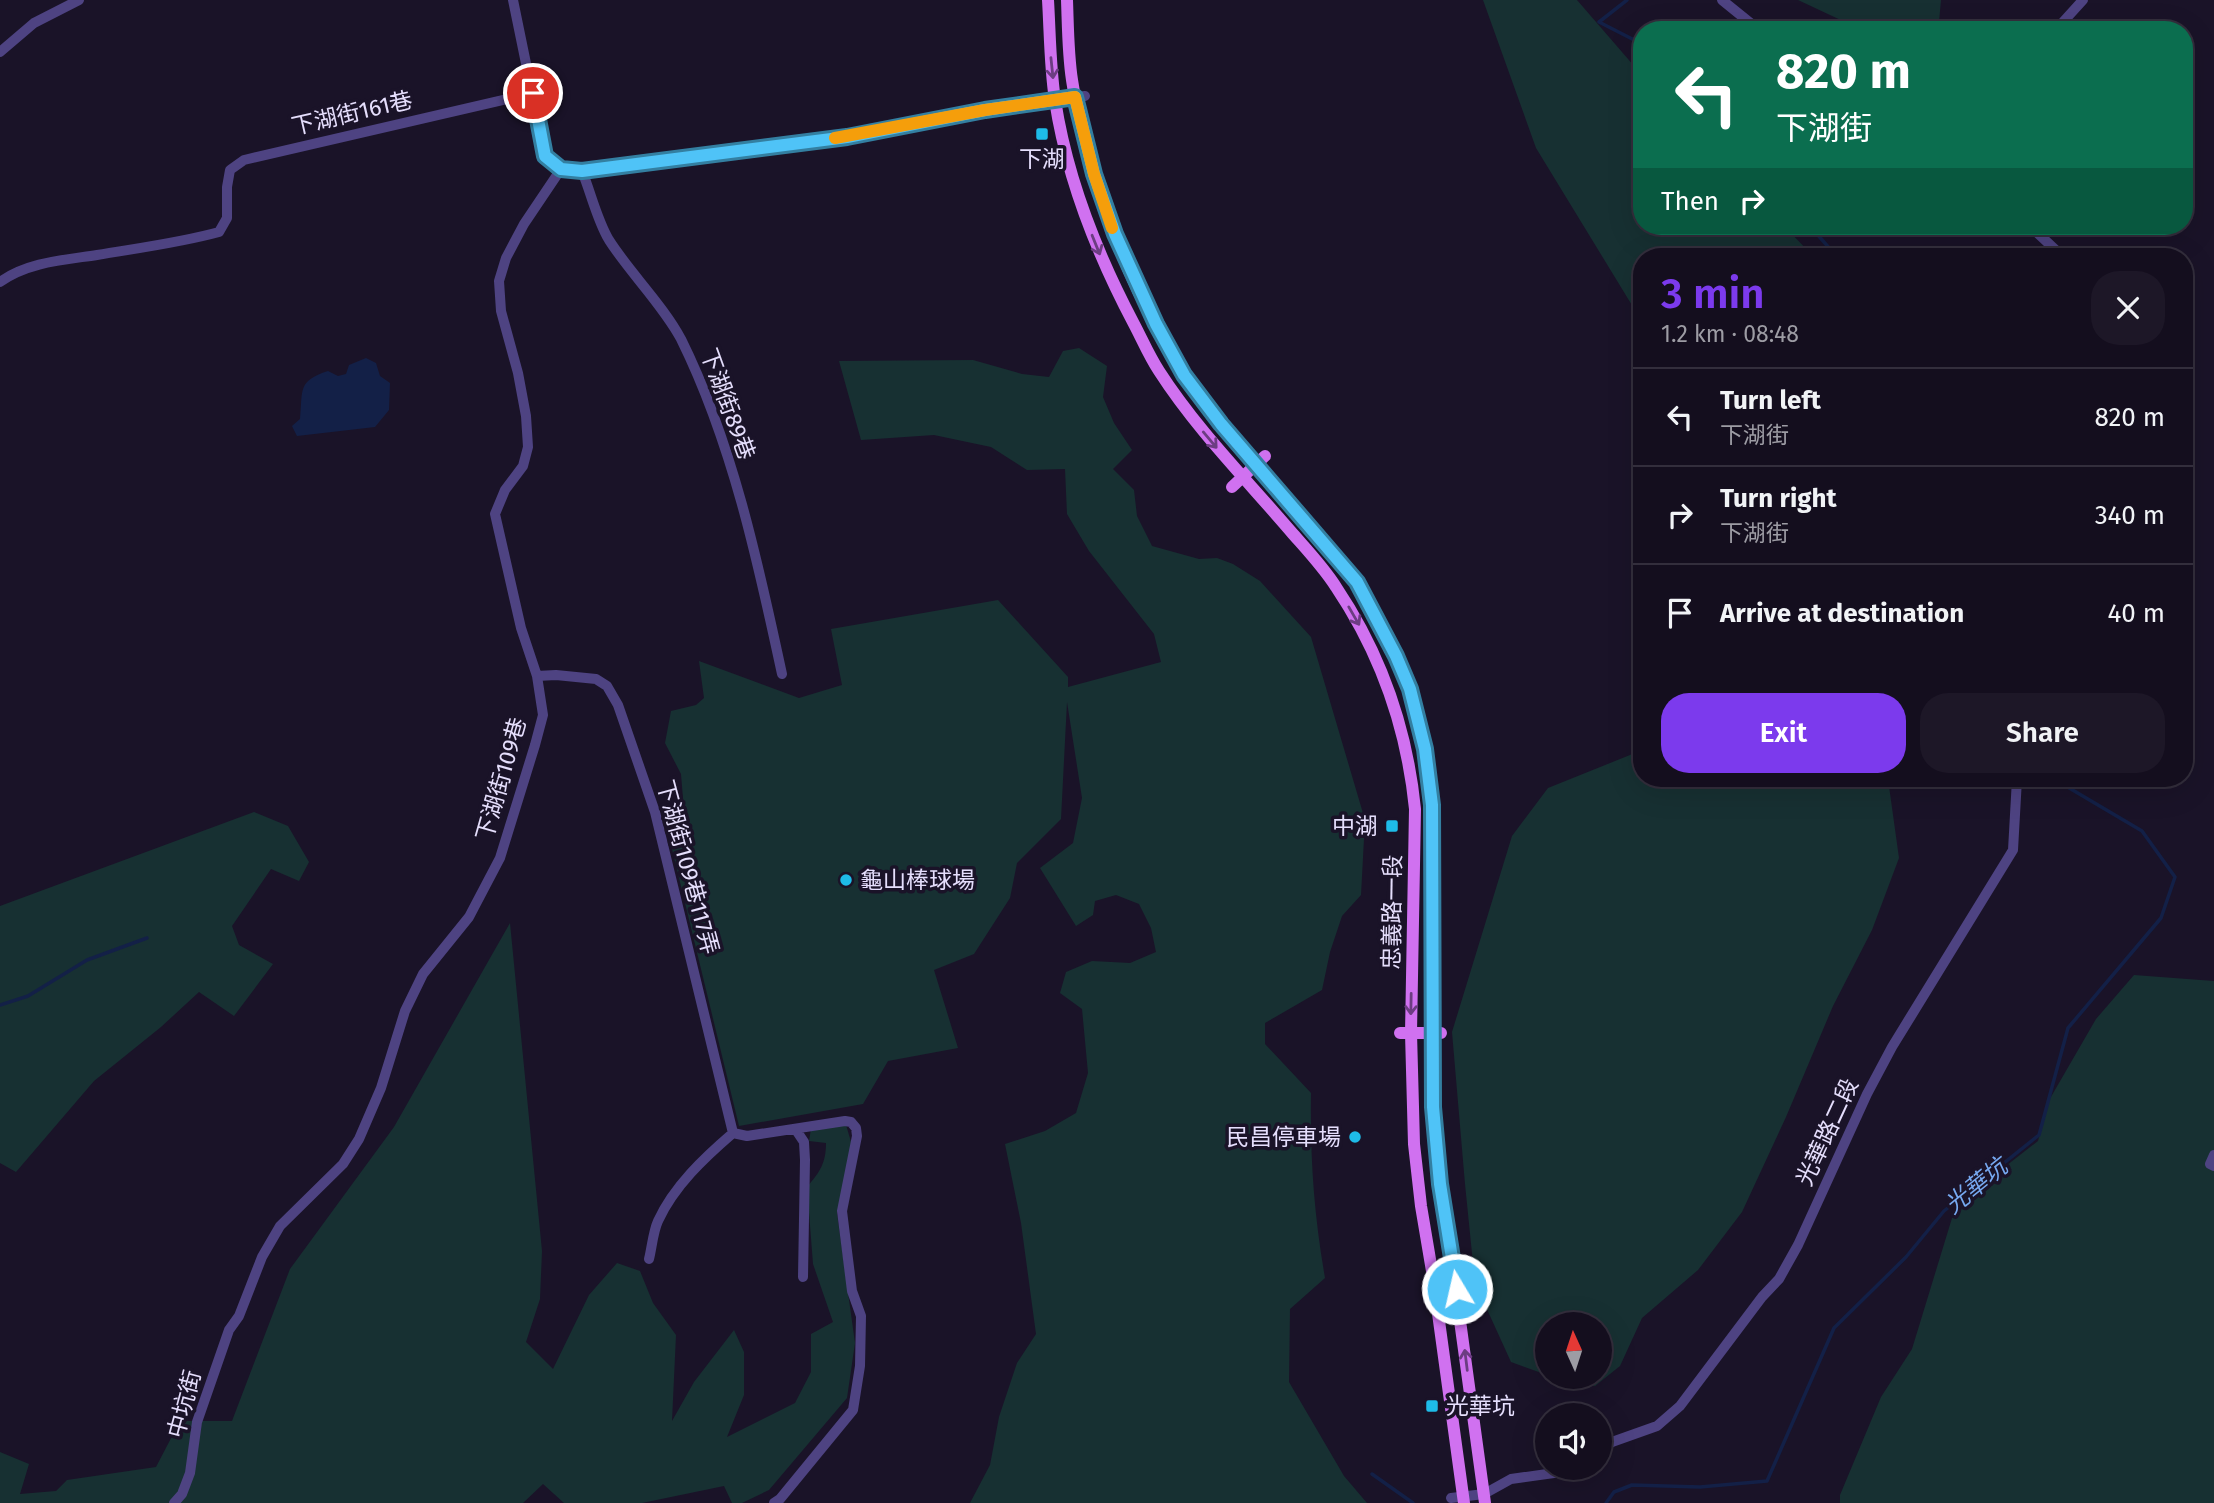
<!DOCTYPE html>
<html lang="en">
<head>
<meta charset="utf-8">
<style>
  body { margin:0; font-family:"Fira Sans","Noto Sans TC",sans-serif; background:#1d1727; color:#f1f3f6; height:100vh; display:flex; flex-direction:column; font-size:26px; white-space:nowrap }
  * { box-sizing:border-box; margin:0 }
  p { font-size:23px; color:#9d9ca4 }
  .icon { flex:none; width:38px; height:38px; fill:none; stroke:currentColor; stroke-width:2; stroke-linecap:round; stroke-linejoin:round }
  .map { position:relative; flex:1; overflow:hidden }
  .side { position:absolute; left:1633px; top:248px; width:560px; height:539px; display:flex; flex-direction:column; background:#140e1e; border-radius:28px; box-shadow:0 7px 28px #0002,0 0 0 2px #332e3c }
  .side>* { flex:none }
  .banner { position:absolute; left:1633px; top:21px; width:560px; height:214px; border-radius:28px; box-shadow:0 7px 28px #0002,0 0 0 2px #332e3c; background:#0b6e4f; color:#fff; overflow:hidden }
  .needle { width:46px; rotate:357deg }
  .buttons { position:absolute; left:1535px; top:1312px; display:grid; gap:14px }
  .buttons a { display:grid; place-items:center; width:77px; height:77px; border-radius:50%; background:#140e1e; box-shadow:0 7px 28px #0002,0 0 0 2px #332e3c; font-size:35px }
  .pin { position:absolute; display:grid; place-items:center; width:60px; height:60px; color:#fff; margin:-30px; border:4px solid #fff; border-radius:50%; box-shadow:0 2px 7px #0007 }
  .me { position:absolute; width:77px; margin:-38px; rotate:351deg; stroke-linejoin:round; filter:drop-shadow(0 0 5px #0008) }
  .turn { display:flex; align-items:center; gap:24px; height:147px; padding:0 28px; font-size:32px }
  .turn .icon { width:91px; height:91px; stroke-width:2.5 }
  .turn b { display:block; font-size:49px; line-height:60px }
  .then { display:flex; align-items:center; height:66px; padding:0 28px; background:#0003; gap:14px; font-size:26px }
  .round { display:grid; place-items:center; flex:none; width:74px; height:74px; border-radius:28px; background:#1d1727 }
  .overview { display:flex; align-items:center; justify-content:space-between; height:119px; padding:0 28px }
  h1 { font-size:42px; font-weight:600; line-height:52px; color:#7c3aed }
  .primary-button { display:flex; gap:14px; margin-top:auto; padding:14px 28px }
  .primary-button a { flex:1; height:80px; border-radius:28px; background:#7c3aed; color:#fff; font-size:28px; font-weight:600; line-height:80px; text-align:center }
  .primary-button a+a { background:#1d1727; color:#f1f3f6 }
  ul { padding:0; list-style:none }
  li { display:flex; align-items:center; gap:21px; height:98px; padding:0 28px; border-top:2px solid #332e3c }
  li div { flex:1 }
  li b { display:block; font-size:26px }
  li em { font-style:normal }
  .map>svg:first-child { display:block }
</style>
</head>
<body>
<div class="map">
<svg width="2214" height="1503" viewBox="0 0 2214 1503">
  <rect width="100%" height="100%" fill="#1a1328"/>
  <path fill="#173032" d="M1483 0H1577L1641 74 1642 226H1784L1814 257H1642L1641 320 1536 148Z
    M1798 0H1941L1939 22 1934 30H1862Z
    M1079 348 1107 366 1103 397 1114 423 1132 450 1113 469 1134 490 1137 516 1152 546 1199 559 1217 558 1233 564 1260 581 1311 637 1365 820 1361 895 1342 916 1330 952 1322 990 1265 1023V1044L1311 1093C1310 1159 1314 1214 1325 1278L1290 1309 1289 1382 1344 1476 1367 1503H970L990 1465 999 1417 1017 1363 1036 1334 1021 1223 1005 1144 1045 1131 1076 1113 1088 1073 1082 1009 1060 993 1066 972 1092 961 1130 963 1156 952 1151 928 1139 904 1116 895 1095 901 1093 915 1076 926 1040 868 1073 843 1082 798 1067 702 1061 819 1017 863 1010 898 974 954 934 970 958 1048 888 1061 863 1104 739 1126 664 816 683 798 681 774 665 743 671 711 696 705 704 698 699 661 799 698 842 685 831 629 998 600 1068 677V687L1161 662 1154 634 1089 551 1067 514 1065 469 1027 470 991 447 934 435 861 440 839 361 973 360 1022 374 1049 377 1063 351Z
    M1641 748 1642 779H1888L1899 858 1872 930 1833 1006 1786 1117 1742 1212 1698 1270 1642 1318 1620 1366 1595 1386 1556 1377H1600V1325H1547V1375L1511 1362 1475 1283 1465 1184 1452 1032 1512 836 1548 788 1630 755Z
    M254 812 288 826 309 862 299 881 271 869 232 926 239 945 273 964 234 1016 199 992 161 1027 94 1081 16 1172 0 1163V906Z
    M510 923 542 1251 540 1299 526 1342 553 1369 589 1295 617 1263 640 1271 653 1303 676 1335 672 1421 694 1382 734 1330 744 1352V1395L727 1437 795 1403 811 1372V1334L833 1322 813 1264 807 1187C820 1172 826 1163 826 1143L809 1141 811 1129 846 1125 852 1145 837 1213 855 1343 847 1398 769 1490 742 1503H732L724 1486 642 1503H564L543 1484 523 1503H0V1452L29 1464 20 1494 56 1491 67 1480 156 1467 180 1421H232L290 1269 394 1127Z
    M2134 975 2214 981V1503H1840V1495L1881 1397 1912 1349 1956 1205 2038 1141 2048 1102 2096 1019Z"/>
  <path fill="#132047" d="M366 358 376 363 380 376 390 383 389 410 375 427 297 436 292 426 300 419C303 390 297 381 328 371L338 376 346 374 349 365Z"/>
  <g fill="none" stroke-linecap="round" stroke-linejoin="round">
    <path stroke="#132047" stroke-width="3.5" d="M1627 0 1599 22 1642 44
      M1810 226 1837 257
      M0 1005 28 996 87 960 147 938
      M1372 1474 1413 1503
      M1606 1503 1614 1492 1632 1485 1700 1487 1767 1481 1834 1328 1906 1257 1944 1211 2039 1135 2068 1028 2161 918 2175 877 2142 831 2054 779"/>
    <path stroke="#4e4382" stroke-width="10" d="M513 0 545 156 561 169 582 171 847 137 985 110 1085 96
      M1722 0 1759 30
      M2063 22 2083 0
      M0 52 34 23 79 0
      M582 171C591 193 597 220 609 240 630 273 663 305 681 339 732 442 758 562 782 674
      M2030 226 2063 257
      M0 282C28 262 64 260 97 255 138 248 179 243 219 232L227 218V187L230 170 244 160 533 93
      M537 676 556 675 596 679 607 686 618 705 655 812 733 1133
      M796 1130 804 1142 805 1160 803 1277
      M733 1133 747 1136 845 1121 851 1122 856 1128 857 1136 842 1211 852 1291 861 1316 860 1366 853 1410 780 1499 774 1503
      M2214 1155 2210 1164 2214 1166
      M649 1259C652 1247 653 1232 658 1221 674 1186 704 1158 733 1133
      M1600 1450 1612 1442 1657 1426 1680 1406 1762 1297 1779 1279 1798 1245 1867 1094 1892 1047 2013 850 2017 779
      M1451 1498 1484 1494 1511 1479 1561 1472 1568 1468
      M174 1503 182 1494 190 1473 197 1422 229 1330 239 1316 262 1257 280 1226 343 1164 359 1139 381 1088 405 1011 423 974 469 917 500 858 535 745 543 715 537 676 521 628 495 514 505 490 523 466 528 447 526 416 518 373 501 311 499 281 506 258 524 224 561 169"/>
    <path stroke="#d071f0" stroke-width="12" d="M1048 0C1050 33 1050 67 1055 100 1067 179 1097 254 1134 324 1142 339 1149 356 1159 371 1197 430 1247 480 1293 534 1308 551 1324 568 1336 587 1381 654 1407 729 1415 809L1411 1033 1414 1144 1421 1206 1433 1277 1464 1503
      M1067 0C1068 27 1068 54 1072 80 1088 190 1138 309 1201 400L1357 582 1396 656 1410 689 1416 712 1425 749 1432 805V1034L1437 1153 1485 1503
      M1232 487 1265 456
      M1400 1033H1441"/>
  </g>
  <defs><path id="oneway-shaft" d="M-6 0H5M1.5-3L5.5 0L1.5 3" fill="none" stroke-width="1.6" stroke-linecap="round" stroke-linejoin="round" transform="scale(1.75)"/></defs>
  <g stroke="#6c3d82">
    <use href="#oneway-shaft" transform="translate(1052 68) rotate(84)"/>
    <use href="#oneway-shaft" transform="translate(1096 245) rotate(68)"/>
    <use href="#oneway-shaft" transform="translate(1210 440) rotate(50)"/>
    <use href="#oneway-shaft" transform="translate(1354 616) rotate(60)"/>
    <use href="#oneway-shaft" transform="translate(1411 1004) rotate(91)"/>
    <use href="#oneway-shaft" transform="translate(1466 1360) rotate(-97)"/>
  </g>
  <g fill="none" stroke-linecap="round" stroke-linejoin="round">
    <g stroke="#337fa1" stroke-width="18">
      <path id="route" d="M533 93 545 156 561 169 582 171 847 137 985 110 1075 97 1094 174 1115 234 1156 324 1184 375 1221 424 1357 582 1396 656 1410 689 1425 749 1432 805 1433 1107 1440 1184 1457 1289"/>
    </g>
    <use href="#route" stroke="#4fc3f7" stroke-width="12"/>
    <path stroke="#f59e0b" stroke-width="12" d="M835 138 985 110 1075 97 1094 174 1112 228"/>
  </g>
  <g fill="#1ebbe8" stroke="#1a1328" stroke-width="2.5">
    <rect x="1035" y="127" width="14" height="14" rx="3.5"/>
    <rect x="1385" y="819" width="14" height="14" rx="3.5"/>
    <circle cx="846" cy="880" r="7"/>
    <circle cx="1355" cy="1137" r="7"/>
    <rect x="1425" y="1399" width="14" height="14" rx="3.5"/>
  </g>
  <g text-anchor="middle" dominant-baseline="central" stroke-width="7" stroke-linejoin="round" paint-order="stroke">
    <g font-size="23" fill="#e5defc" stroke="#1a1328">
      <text transform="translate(352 113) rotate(-13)">下湖街161巷</text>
      <text transform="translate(728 404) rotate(70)">下湖街89巷</text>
      <text transform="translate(501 779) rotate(-74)">下湖街109巷</text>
      <text transform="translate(688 867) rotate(75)">下湖街109巷117弄</text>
      <text transform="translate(1392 912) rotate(-89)">忠義路一段</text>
      <text transform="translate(1827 1132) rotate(-65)">光華路二段</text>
      <text transform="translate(184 1404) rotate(-75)">中坑街</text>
    </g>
    <g font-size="23" fill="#e5defc" stroke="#1a1328" text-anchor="end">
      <text x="1042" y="159" text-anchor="middle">下湖</text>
      <text x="1378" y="826">中湖</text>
      <text x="860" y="880" text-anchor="start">龜山棒球場</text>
      <text x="1341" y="1137">民昌停車場</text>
      <text x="1446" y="1406" text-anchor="start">光華坑</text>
    </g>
    <g font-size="24" font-style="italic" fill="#77a9f1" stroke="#1a1328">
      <text transform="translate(1976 1186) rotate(-39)">光華坑</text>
    </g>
  </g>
</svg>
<div class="buttons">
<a><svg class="needle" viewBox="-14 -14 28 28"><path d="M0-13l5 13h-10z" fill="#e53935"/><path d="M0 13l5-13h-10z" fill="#9d9ca4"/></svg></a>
<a><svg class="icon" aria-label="sound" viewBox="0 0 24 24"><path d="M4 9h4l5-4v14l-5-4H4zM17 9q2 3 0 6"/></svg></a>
</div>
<div class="pin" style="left:533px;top:93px;background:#d93025"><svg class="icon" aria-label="arrive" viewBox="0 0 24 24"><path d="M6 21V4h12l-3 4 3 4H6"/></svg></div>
<svg class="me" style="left:1457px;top:1289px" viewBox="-20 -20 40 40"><circle r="17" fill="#4fc3f7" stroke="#fff" stroke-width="3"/><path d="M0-11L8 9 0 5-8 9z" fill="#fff"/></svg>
<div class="banner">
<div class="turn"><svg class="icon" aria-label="left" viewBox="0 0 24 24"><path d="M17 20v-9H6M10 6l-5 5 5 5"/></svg><div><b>820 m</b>下湖街</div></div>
<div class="then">Then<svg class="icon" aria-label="right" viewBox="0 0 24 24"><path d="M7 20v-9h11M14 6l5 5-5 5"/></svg></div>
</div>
<section class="side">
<div class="overview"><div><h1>3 min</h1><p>1.2 km · 08:48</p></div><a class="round"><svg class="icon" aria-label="close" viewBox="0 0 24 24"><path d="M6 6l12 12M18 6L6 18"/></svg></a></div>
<ul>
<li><svg class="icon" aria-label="left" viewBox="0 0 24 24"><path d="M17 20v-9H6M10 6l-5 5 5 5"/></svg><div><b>Turn left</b><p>下湖街</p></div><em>820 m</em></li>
<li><svg class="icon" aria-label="right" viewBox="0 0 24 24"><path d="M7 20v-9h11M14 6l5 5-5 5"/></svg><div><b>Turn right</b><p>下湖街</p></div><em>340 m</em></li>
<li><svg class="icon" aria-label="arrive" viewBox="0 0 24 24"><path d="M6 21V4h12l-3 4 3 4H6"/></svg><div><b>Arrive at destination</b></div><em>40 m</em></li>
</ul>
<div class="primary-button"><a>Exit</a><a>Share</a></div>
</section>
</div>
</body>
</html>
